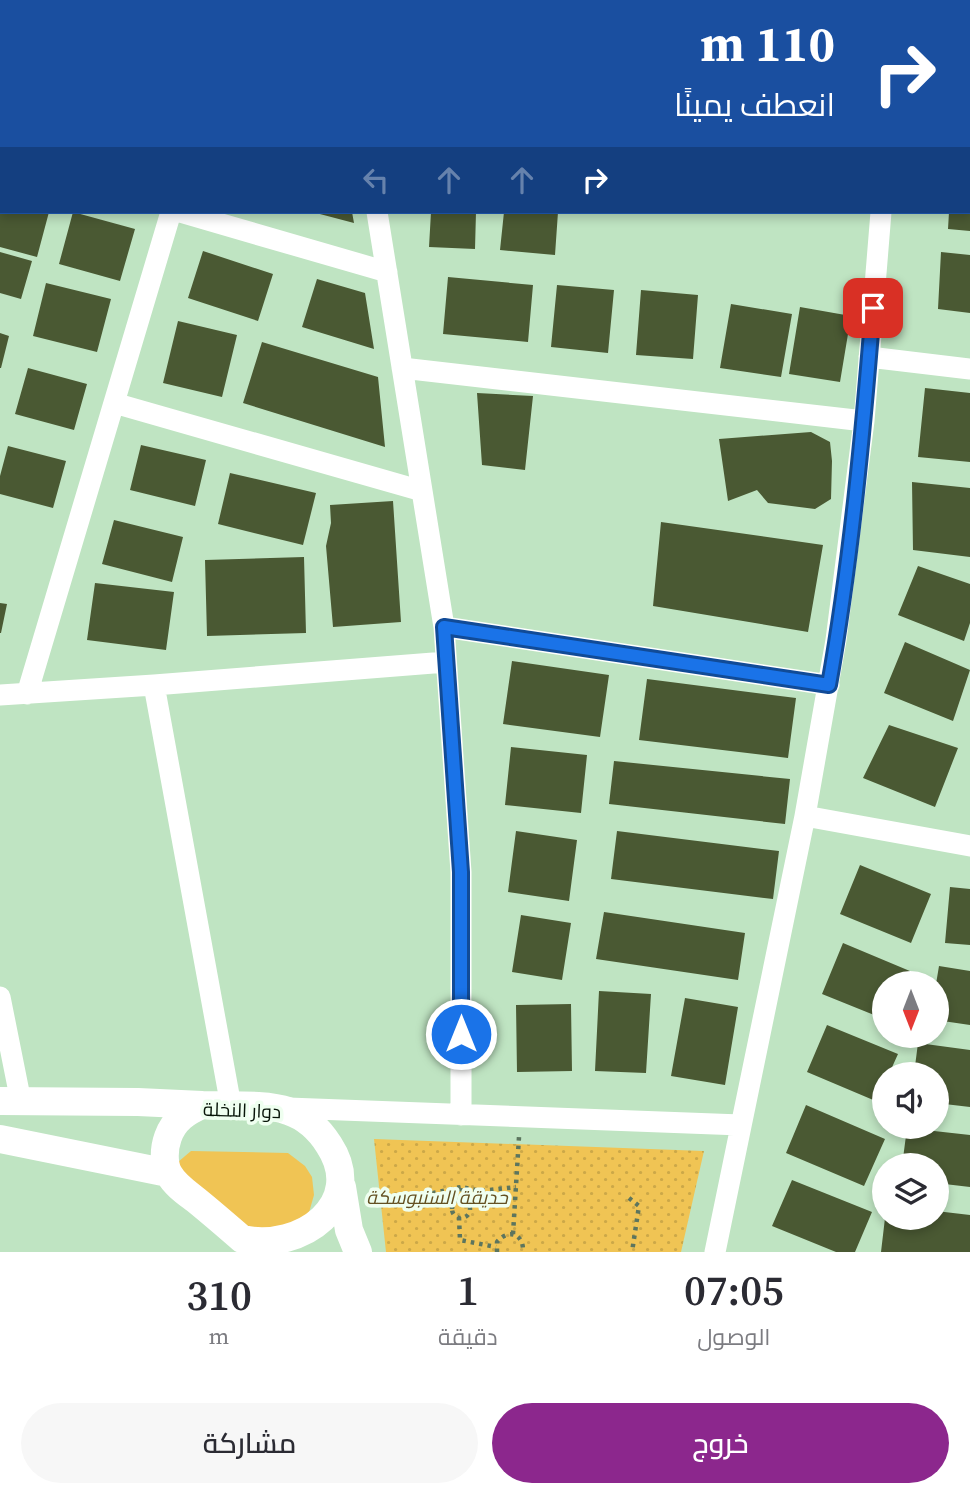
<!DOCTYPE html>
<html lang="ar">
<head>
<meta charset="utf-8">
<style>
  body { margin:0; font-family:"Source Serif 4",Cairo,serif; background:#f7f7f7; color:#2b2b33; direction:rtl; height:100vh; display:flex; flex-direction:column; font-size:26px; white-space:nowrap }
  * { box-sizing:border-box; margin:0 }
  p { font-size:23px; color:#7c7c81 }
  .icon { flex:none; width:38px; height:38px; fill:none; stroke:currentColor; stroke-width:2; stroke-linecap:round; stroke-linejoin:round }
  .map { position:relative; height:1252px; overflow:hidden; direction:ltr }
  .drawer { display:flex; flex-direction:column; background:#fff; flex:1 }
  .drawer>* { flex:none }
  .hud { position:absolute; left:0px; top:0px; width:971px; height:214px; box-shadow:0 4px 10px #0003; direction:rtl; background:#1a4fa0; color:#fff; overflow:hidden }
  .needle { width:46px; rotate:180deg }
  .controls { position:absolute; left:872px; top:971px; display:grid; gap:14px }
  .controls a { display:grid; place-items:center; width:77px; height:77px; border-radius:50%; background:#fff; box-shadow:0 4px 10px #0003; font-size:35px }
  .pin { position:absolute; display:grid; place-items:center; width:60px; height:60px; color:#fff; margin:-30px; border-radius:14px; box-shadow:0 4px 10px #0006 }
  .me { position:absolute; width:77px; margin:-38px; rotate:0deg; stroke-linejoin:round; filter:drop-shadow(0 0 5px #0008) }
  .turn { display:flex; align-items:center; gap:24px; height:147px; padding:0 21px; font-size:32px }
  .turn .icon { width:91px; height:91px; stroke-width:2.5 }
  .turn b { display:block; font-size:49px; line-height:60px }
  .lanes { display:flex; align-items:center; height:66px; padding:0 21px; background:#0003; justify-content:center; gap:35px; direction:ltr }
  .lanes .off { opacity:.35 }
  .eta { display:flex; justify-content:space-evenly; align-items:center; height:119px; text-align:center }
  .eta b { font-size:42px; font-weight:600; line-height:49px }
  .action { display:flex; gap:14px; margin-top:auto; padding:14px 21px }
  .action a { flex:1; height:80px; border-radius:42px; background:#8c278d; color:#fff; font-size:28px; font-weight:600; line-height:80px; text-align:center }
  .action a+a { background:#f7f7f7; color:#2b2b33 }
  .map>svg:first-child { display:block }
</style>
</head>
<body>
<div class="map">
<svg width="970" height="1252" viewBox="0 0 970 1252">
  <defs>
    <pattern id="park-dots" width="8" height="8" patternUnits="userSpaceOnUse" patternTransform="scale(1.75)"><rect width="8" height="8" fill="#f0c454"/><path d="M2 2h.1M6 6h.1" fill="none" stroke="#cca848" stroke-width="1.8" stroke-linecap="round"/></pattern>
  </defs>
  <rect width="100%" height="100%" fill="#bfe4c2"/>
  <path fill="#f0c454" d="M191 1151 288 1153 305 1166 312 1177 314 1195 308 1216 299 1226 249 1230 174 1174 178 1162Z"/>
  <path fill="url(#park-dots)" d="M374 1139 704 1151 681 1252H386Z"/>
  <path fill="#4a5933" d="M0 212H49L37 257 0 247Z
    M73 212 135 229 120 281 59 264Z
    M316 212H352L354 223 316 213Z
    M431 212H476L475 249 429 247Z
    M504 212H558L555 255 500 250Z
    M949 212H970V231L948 229Z
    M203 251 273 274 258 321 188 298Z
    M0 252 32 261 21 299 0 293Z
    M941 252 970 255V313L938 309Z
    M448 277 533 285 528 342 443 334Z
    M317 279 365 293 374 349 302 327Z
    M46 283 111 299 97 352 33 336Z
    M557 285 614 290 608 353 551 347Z
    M641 290 698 295 693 359 636 355Z
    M731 304 792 314 781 377 720 368Z
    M800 307 851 316 840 382 789 374Z
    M178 321 237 335 222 397 163 383Z
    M0 333 9 336 1 368H0Z
    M262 342 378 377 385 447 243 403Z
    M28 368 87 384 74 430 15 414Z
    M925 388 970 393V462L918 457Z
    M477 393 533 396 525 470 482 465Z
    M811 432 830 442 832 461 831 499 815 509 768 503 757 490 728 501 719 439Z
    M141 445 206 460 195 506 130 490Z
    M8 446 66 461 53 508 0 494V476Z
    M230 473 316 493 303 545 218 524Z
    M912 482 970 488V557L913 550Z
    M393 501 401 622 333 627 326 546 331 523 330 505Z
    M114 520 183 537 172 582 102 564Z
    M661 522 823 545 808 632 653 606Z
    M304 557 306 633 207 636 205 560Z
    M918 566 970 584V623L964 641 898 615Z
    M95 583 174 592 166 650 87 640Z
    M0 603 7 604 1 633H0Z
    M905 642 970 670 953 721 884 693Z
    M512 661 609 675 600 737 503 724Z
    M647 679 796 698 788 758 639 740Z
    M889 725 958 748 935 807 863 778Z
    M511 747 587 755 581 813 505 805Z
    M614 761 790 779 785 824 609 804Z
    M516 831 577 840 569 901 508 892Z
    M617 831 779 851 773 899 611 879Z
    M860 865 931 894 911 943 840 914Z
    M950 887 970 889V945L945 943Z
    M604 912 745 933 738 980 596 959Z
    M521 915 571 923 562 980 512 972Z
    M843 943 917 974 913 984H884V1019L822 994Z
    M939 966 970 971V1025L936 1020V984Z
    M599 991 651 994 646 1073 595 1071Z
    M685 998 738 1007 725 1085 671 1076Z
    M571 1004 572 1071 517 1072 516 1005Z
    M827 1025 898 1054 889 1074H884V1087L878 1102 807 1072Z
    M918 1043 970 1050V1107L936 1103V1074H914Z
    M806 1105 885 1139 864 1186 786 1153Z
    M907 1128 970 1135V1187L936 1183V1166H902Z
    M792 1180 872 1212 855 1252H836L772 1226Z
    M936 1211 970 1215V1252H881L885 1218H936Z"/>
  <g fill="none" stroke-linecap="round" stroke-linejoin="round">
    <path stroke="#5c755e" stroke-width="4.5" stroke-dasharray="3.5 5" stroke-linecap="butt" d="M424 1195 461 1187
      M629 1198 639 1206 632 1252
      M460 1200 461 1187 481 1191 516 1187
      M452 1209a9 9 0 1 1 18 0a9 9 0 1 1-18 0Z
      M459 1217 460 1240 496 1247
      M513 1234 519 1137
      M497 1252V1242C509 1228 524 1234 523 1252"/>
    <path stroke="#fff" stroke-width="21" d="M329 0 330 2
      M593 2V0
      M889 2V0
      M0 158 2 159
      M180 212 387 272
      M377 212 444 627 461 872V1115
      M869 357 970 369
      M402 368 864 421
      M114 403 422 491
      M444 627 829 685
      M154 685 231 1106
      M27 694 171 212
      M0 695 154 685 446 662
      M805 816 970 846
      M0 997 21 1102
      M288 1108 741 1125
      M715 1252 805 816 836 640 864 421 881 212"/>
    <path stroke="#fff" stroke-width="28" d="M69 0 70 2
      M144 0V2
      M0 71 2 70
      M0 130 2 129
      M0 1101 138 1102 202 1105
      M202 1105C226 1106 266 1103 288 1111 306 1117 319 1129 329 1145 367 1203 302 1252 242 1239 227 1226 212 1213 196 1200 187 1193 175 1185 169 1174 163 1164 164 1148 168 1137 174 1120 186 1112 202 1105Z
      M0 1139 168 1173
      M342 1187 349 1230 358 1252"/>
  </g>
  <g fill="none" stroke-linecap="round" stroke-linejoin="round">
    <g stroke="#114b97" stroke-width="18">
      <path id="route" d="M461 1034V872L444 627 829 685C851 561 863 433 873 308"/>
    </g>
    <use href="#route" stroke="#1a73e8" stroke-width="12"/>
  </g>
  <g text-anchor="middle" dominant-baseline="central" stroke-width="7" stroke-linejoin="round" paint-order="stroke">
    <g font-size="19" fill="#081509" stroke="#effff0">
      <text transform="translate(242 1110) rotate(2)">دوار النخلة</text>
    </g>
    <g font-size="19" font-style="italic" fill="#645122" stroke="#effff0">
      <text x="437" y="1197">حديقة السنبوسكة</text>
    </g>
  </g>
</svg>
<div class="controls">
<a><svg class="needle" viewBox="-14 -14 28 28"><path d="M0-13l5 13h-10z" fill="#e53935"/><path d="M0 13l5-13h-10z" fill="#7c7c81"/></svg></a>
<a><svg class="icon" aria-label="sound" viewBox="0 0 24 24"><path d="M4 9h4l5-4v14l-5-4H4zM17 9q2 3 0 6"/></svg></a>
<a><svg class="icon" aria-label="layers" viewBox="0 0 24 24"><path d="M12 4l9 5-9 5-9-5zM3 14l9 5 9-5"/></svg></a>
</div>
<div class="pin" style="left:873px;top:308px;background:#d93025"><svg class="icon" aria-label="arrive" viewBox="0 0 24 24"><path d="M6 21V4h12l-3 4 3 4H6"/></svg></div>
<svg class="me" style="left:461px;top:1034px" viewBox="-20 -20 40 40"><circle r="17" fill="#1a73e8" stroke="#fff" stroke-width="3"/><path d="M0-11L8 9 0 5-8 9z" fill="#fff"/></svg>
<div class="hud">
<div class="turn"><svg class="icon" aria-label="right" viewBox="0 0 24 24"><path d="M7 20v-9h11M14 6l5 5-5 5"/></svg><div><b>110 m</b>انعطف يمينًا</div></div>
<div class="lanes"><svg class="icon off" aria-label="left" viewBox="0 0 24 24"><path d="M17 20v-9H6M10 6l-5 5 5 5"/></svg><svg class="icon off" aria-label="ahead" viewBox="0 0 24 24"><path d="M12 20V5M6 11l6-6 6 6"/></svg><svg class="icon off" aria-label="ahead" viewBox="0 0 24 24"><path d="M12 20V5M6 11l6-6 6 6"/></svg><svg class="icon" aria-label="right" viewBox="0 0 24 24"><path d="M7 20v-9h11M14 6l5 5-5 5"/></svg></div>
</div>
</div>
<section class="drawer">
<div class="eta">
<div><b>07:05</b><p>الوصول</p></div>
<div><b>1</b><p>دقيقة</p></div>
<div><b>310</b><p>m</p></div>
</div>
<div class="action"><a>خروج</a><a>مشاركة</a></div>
</section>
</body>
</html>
